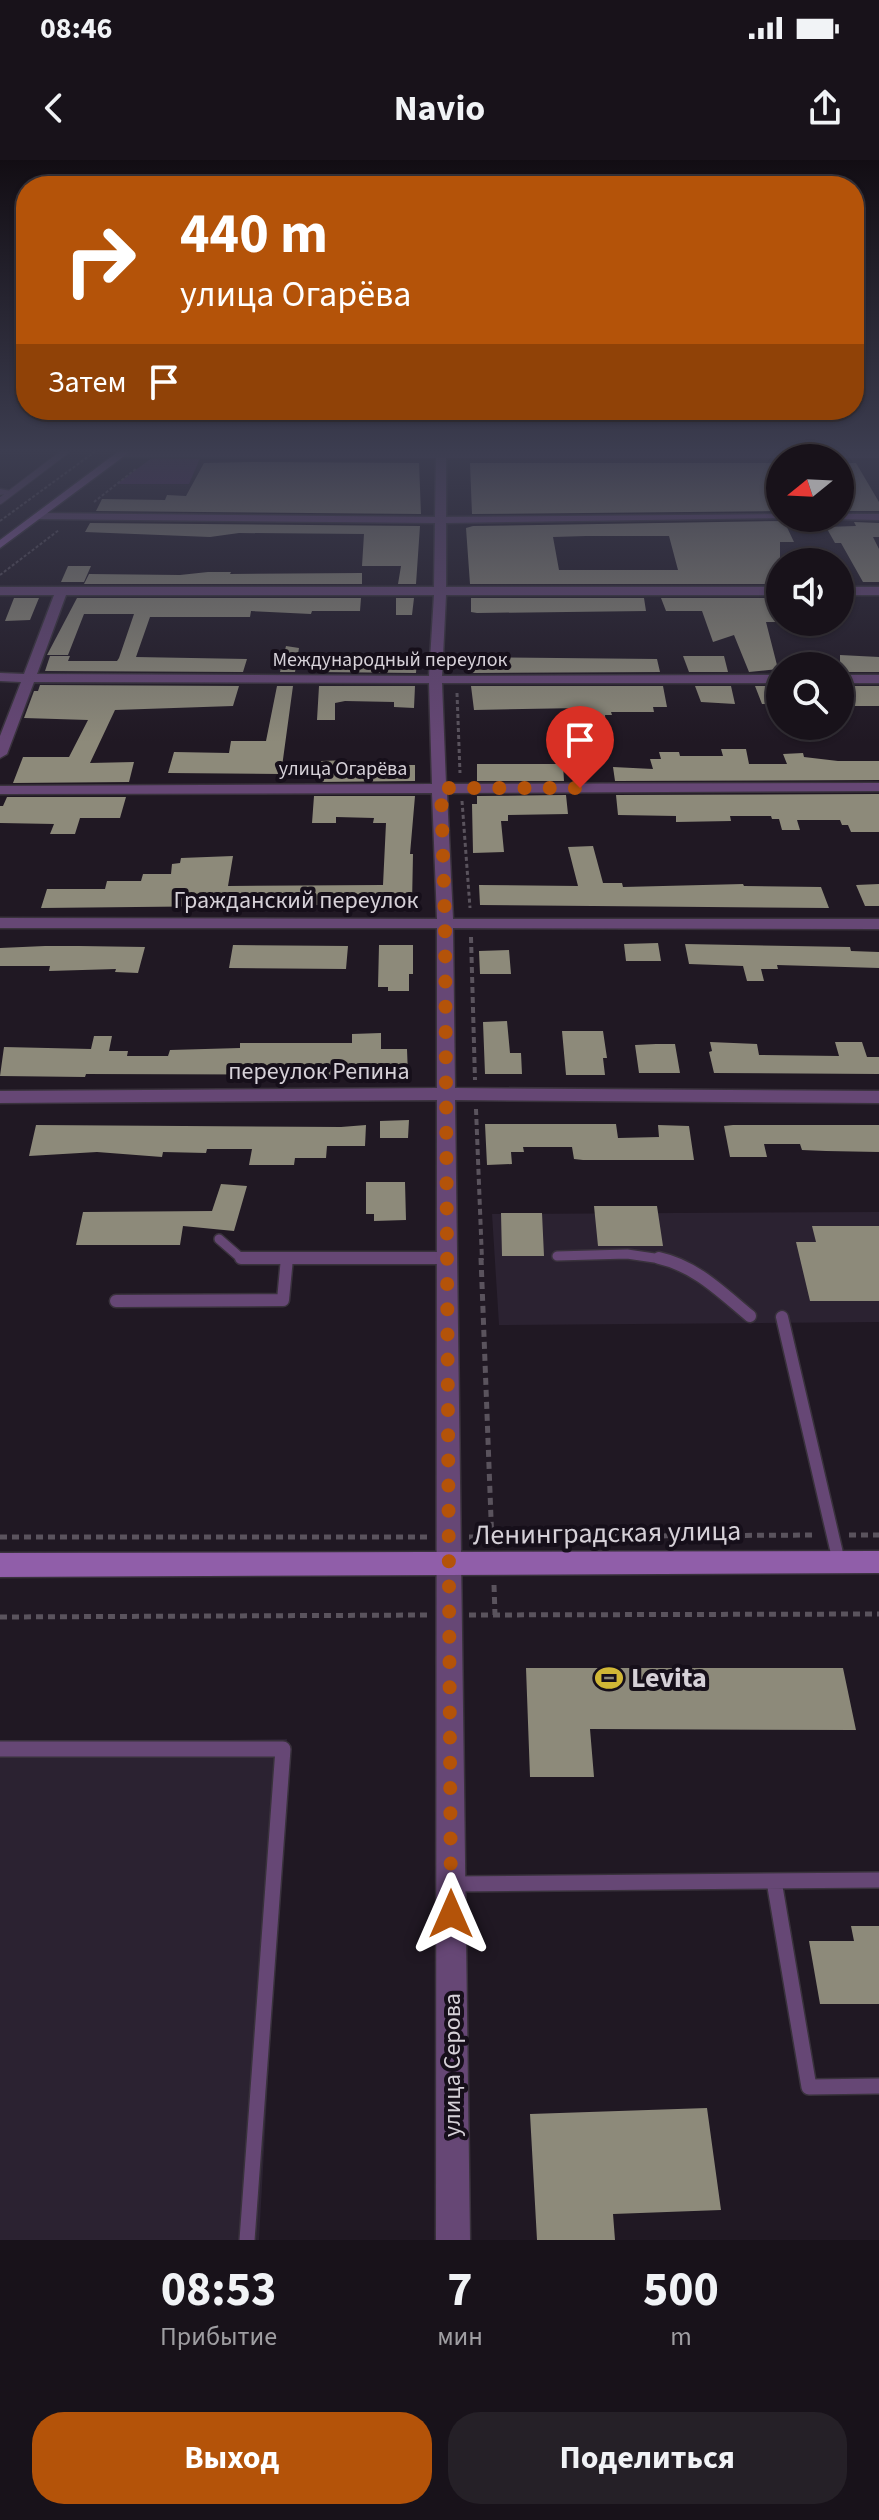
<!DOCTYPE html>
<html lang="ru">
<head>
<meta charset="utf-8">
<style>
  body { margin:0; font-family:"Source Sans 3",sans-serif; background:#252027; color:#f1f3f6; height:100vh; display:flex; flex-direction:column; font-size:30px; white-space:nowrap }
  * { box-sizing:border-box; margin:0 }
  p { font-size:26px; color:#9f9ea2 }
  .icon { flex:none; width:44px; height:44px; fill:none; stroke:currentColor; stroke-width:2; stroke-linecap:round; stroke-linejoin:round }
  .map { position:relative; height:2080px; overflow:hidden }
  .panel { display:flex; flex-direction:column; background:#18121a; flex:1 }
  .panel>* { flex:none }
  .banner { position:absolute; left:16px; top:16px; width:848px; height:244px; border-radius:32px; box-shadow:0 2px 6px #0004,0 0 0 2px #363239; background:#b45309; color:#fff; overflow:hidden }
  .needle { width:52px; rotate:252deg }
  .fabs { position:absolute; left:766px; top:284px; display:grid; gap:16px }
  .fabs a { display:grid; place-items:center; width:88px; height:88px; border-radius:50%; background:#18121a; box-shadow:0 2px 6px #0004,0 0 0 2px #363239; font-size:40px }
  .pin { position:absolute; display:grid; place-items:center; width:68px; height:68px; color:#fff; margin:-82px -34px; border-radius:50% 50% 50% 0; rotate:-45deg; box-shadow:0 0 8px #0007 }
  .pin .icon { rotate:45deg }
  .me { position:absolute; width:88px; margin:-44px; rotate:0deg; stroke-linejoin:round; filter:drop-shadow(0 0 6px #0008) }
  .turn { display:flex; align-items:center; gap:28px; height:168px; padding:0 32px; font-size:36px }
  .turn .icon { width:104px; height:104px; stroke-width:2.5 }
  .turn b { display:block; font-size:56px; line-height:68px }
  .then { display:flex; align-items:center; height:76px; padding:0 32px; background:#0003; gap:16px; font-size:30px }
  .eta { display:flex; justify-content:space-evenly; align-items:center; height:136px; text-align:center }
  .eta b { font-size:48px; font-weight:700; line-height:56px }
  .button { display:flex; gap:16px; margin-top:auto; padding:16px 32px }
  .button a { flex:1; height:92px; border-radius:32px; background:#b45309; color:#fff; font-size:32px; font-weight:700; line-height:92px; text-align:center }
  .button a+a { background:#252027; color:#f1f3f6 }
  .status { display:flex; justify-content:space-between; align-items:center; height:56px; padding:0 40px; background:#18121a; direction:ltr }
  .status svg { height:22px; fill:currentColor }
  header { display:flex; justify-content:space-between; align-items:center; height:104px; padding:0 32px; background:#18121a; font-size:36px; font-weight:700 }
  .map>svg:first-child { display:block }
</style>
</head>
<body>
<div class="status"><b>08:46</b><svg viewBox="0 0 49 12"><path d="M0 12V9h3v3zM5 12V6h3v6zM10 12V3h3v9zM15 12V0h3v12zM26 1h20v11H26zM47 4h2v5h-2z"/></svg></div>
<header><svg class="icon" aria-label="back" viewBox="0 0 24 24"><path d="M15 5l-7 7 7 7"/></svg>Navio<svg class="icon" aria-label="share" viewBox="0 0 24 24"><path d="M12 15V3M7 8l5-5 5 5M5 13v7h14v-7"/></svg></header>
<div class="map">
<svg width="879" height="2080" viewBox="0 0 879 2080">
  <rect width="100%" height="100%" fill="#201823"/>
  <path fill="#2b2231" d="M879 1052V1162L499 1165 492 1054Z
    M287 1579 259 2080H0V1584Z"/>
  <path fill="#4e2361" d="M201 296 189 324H117L153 297Z"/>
  <path fill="#8d8a7a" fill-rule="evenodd" d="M253 302 419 303 421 354 96 351 102 339 165 340 167 335 186 336 204 303Z
    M470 303H780V351L472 354Z
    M840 303H856L879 342V351H847L843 344H850L840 323Z
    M784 361 794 382H780V424H470L466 368 473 366ZM586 376H669L678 410H559L553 377Z
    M854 362 879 363V377H873L879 389V422H863L841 383H835L826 367 856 366Z
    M90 363 420 366 416 424H398L401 406H362L364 374 239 373 210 377 85 372Z
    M68 406H91L84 422H61Z
    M208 412H231L230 414 362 413V424H84L89 414 180 415Z
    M14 438H39L30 460 5 461Z
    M77 438H361L360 451H312L311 454 251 451 250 457H150L136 497 247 499 243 512 45 511 50 496H70L68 501H117L119 498 134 454H84L68 495H47Z
    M396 438H414L412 455H396Z
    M471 438H644L646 451 477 453 471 452Z
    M661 438H780V462H766L778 509 749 512 734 475 713 482 702 451H666Z
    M286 486 299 488 295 512H280Z
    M840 495 879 497V512H840Z
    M683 496H724L728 512H689Z
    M472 497 657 499 660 512 472 513Z
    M417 499 416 513 320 512V500Z
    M40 525 239 526 233 546 115 550 90 603 134 602 129 622 13 623 23 597H69L88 560 24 558 34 531H38Z
    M277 526H293L281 614 168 613 174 592 229 593 231 581H266Z
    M319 526H415L414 548 394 547V542L345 541 335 543V560H317Z
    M471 526H663L667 547H653L654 552H611L612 555H605L609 595 584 594 581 548 474 550Z
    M695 526H731L735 544 701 542Z
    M755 526H775L780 544H762Z
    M840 526H879V546H840Z
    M721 589H746L749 604H787L783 594 803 593 804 597 838 601H879V620L615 621 613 607 653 609 650 599H661L659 592H679L680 596H723Z
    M348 600 347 605H415V621L317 622 321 601Z
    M477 604H563L564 621H477Z
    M879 634V672H851L848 665H842L840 660H797L800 670H782L779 659H772L771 656H730L731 661 676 662V656L618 655 616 635Z
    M566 635 568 654 508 655V661H501L504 692 473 693 472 644H477V636Z
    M314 636H415L410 694H413L412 744 41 748 47 729H105L107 721H141L143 714H171L172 704 180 703 181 698 233 696 228 726 383 725 386 663H373L374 658 336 657V663H312Z
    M7 637H126L120 658H80L75 674H50L54 664 0 663V646H3Z
    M593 686 603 723H622L623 727 743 724 744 726 821 727 829 748 480 745 479 725 578 726 568 687Z
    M879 724V746H865L856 725Z
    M658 783 661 801H626L624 784Z
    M685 784 850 787 851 791 879 792V808L777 805 778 809H761L764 821H747L743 806 689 804Z
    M233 785 348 786 346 809 229 808Z
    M379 785H413V814H409V831H388V827H378Z
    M45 786H79L145 787 138 813 115 812 116 809 49 811 50 806H0V788Z
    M509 790 511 814H480L479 791Z
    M507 861 510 893H521L522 914H485L483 862Z
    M562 871H603L607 898H603L605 915H566Z
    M381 873V889H407L408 915 86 914 85 917 0 916 4 887 91 889 94 876H112L109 891H128L127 896H168L170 890 240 888V883H352V874Z
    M710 882 757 884 759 895 839 896 835 882H862L867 897H879V914L714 913 709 892 712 891Z
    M656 884H675L680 913H639L635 885Z
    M409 960 408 978H380V961Z
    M485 964H616L618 978 659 977 658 965 689 966 694 1000H583L574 999 572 987H523L524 992H511L512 1004 487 1005Z
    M36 965 341 967 366 965 365 986H327L326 998H295L294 1005H249L252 989H207L206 993 163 992 162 997 97 992 29 996Z
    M733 965H879V992L826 991 802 990 800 984H764L767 997H730L724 966Z
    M366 1022H405L406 1060 374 1061V1054H366Z
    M221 1024 247 1026 234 1071 183 1066 180 1085H76L83 1052 212 1051Z
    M594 1046H657L663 1086H598Z
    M501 1053H542L544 1096H502Z
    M812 1066H879V1141H810L796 1082H816Z
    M526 1508H843L856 1570 590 1569 594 1617H530Z
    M851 1766H879V1844H820L809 1781H854Z
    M707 1948 721 2050 613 2054 615 2080H537L530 1954Z"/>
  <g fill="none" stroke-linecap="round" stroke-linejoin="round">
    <g stroke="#39323c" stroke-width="8">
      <path id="service-far3" d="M0 341 66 291"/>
    </g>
    <g stroke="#39323c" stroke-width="12">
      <path id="service-far2" d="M219 1079 242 1099 446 1098
        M557 1096 627 1094 668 1100"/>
    </g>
    <g stroke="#39323c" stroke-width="15">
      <path id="service-far1" d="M241 1098H446
        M659 1098C696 1106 722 1133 750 1156
        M116 1141 283 1140 287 1098
        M782 1157 839 1402"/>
    </g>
    <g stroke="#39323c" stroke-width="18">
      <path id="service" d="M0 1589H283L247 2080
        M774 1721 809 1927 879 1926
        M453 1724 879 1720"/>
    </g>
    <g stroke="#39323c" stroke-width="3">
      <path id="minor" d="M121 292H879V298H446V357L780 354V358H785L446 363V427H780V435H446L442 516 780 515V523H442L446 624 879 623V631L447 633 453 759H879V769L453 768 455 928 879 931V943L455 940 470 2080H436L437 940 0 943V931L437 928V768H0V758L437 759 432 633 0 634V626L432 624 429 523 34 522 7 594 0 598V576L21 522 0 521V513L24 514 54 435H0V427H434L435 363 39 359 34 356 39 353 435 357 436 298 117 297V293ZM66 435H434L429 516 37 514Z
        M0 329 16 332 0 335Z
        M840 354H879V360L836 359 840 358Z
        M840 427H879V435H840Z
        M840 515H879V523H840Z"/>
    </g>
    <g stroke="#39323c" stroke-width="3">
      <path id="secondary" d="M119 291H131L0 388V380Z
        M879 1391V1413L0 1417V1393Z"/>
    </g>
    <path stroke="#5a535d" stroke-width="2" stroke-dasharray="3 2" stroke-linecap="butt" d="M94 342 137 308
      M0 361 96 291
      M0 415 59 370"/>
    <path stroke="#5a535d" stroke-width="3" stroke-dasharray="4 3" stroke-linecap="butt" d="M457 533 460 613
      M462 641 470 748"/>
    <path stroke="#5a535d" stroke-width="4" stroke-dasharray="6 4" stroke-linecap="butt" d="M471 777 475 920
      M476 949 482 1100"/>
    <path stroke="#5a535d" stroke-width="5" stroke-dasharray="7 5" stroke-linecap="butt" d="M481 1098 492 1384
      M849 1375H879
      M0 1377H429
      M469 1377 817 1375
      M494 1425 495 1455
      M469 1455 879 1454
      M0 1457 429 1455"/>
    <use href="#service-far3" stroke="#664775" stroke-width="6"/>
    <use href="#service-far2" stroke="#664775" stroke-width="9"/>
    <use href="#service-far1" stroke="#664775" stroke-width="12"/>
    <use href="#service" stroke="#664775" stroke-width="15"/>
    <use href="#minor" fill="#664775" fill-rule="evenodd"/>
    <use href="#secondary" fill="#905ea9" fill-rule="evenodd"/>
  </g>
  <linearGradient id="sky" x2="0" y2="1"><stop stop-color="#120d13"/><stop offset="0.5" stop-color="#3c3d50"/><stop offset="1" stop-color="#3c3d50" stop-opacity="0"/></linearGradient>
  <rect width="879" height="582" fill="url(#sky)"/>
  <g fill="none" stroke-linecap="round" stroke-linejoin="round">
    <path stroke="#b45309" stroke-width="14" stroke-dasharray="0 25.2" d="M451 1754 445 764 441 628H580"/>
  </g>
  <defs>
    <g id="stadium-bare" transform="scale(2.16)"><path d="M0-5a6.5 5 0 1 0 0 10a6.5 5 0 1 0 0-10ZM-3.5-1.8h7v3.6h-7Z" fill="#d1b736" stroke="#160f1a" stroke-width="2.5" paint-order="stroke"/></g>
  </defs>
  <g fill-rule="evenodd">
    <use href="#stadium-bare" x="609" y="1518"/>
  </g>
  <g text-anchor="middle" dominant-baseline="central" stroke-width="8" stroke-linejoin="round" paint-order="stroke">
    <g font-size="20" fill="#d6d1d8" stroke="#160f1a">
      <text x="390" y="500">Международный переулок</text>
      <text x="343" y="609">улица Огарёва</text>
    </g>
    <g font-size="24" fill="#d6d1d8" stroke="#160f1a">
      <text x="296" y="740">Гражданский переулок</text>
      <text x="319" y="911">переулок Репина</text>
      <text transform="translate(452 1905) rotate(-90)">улица Серова</text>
    </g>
    <g font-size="28" fill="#d6d1d8" stroke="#160f1a">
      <text transform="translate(607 1373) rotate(-1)">Ленинградская улица</text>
    </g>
    <g font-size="28" font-weight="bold" fill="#d6d1d8" stroke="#160f1a" text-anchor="start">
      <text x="631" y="1518">Levita</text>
    </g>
  </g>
</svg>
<div class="fabs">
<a><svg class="needle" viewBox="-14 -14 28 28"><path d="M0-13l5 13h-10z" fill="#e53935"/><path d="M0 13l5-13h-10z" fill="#9f9ea2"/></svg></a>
<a><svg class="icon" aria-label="sound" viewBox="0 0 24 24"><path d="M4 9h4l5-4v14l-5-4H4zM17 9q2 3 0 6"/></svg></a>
<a><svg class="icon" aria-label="search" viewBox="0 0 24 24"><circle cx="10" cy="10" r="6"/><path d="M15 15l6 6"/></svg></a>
</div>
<div class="pin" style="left:580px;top:628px;background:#d93025"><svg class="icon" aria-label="arrive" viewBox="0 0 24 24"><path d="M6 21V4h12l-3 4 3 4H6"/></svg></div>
<svg class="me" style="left:451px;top:1754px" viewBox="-20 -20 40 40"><path d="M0-17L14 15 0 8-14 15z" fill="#b45309" stroke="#fff" stroke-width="4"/></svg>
<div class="banner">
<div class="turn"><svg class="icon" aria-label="right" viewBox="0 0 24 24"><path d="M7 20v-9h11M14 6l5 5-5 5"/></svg><div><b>440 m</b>улица Огарёва</div></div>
<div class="then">Затем<svg class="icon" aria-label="arrive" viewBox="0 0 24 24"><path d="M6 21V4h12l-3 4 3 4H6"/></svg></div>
</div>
</div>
<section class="panel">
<div class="eta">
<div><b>08:53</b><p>Прибытие</p></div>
<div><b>7</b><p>мин</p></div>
<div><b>500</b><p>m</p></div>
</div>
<div class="button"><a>Выход</a><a>Поделиться</a></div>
</section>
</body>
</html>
